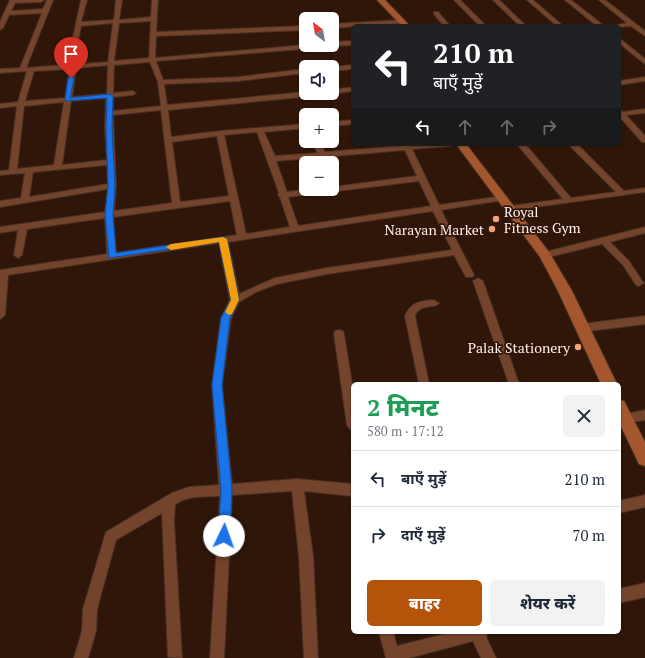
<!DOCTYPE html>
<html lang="hi">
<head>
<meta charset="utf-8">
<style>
  body { margin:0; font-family:"PT Serif","Noto Sans Devanagari",serif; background:#f2f2f3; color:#1f2937; height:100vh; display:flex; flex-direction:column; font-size:15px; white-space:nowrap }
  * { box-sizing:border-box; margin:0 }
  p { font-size:13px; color:#747a83 }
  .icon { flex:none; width:22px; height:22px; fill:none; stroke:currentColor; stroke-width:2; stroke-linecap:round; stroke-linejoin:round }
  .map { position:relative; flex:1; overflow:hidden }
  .side { position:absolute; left:351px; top:382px; width:270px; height:252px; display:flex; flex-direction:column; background:#fff; border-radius:6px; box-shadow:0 1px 3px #0004 }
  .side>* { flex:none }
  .hud { position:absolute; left:351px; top:24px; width:270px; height:122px; border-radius:6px; box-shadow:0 1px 3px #0004; background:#202124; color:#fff; overflow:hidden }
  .needle { width:26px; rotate:329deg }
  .tools { position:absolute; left:299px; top:12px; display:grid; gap:8px }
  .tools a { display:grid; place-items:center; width:40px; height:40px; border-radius:6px; background:#fff; box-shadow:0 1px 3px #0004; font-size:20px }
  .pin { position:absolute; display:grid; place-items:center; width:34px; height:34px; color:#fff; margin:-41px -17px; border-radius:50% 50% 50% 0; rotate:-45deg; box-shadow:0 0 4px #0007 }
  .pin .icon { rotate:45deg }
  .me { position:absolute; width:44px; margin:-22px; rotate:3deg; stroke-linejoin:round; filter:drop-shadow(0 0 3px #0008) }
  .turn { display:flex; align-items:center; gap:14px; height:84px; padding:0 16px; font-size:18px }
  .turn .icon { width:52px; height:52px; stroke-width:2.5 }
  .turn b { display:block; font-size:28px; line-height:34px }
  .lanes { display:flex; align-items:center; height:38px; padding:0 16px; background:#0003; justify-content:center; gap:20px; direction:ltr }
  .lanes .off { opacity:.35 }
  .round { display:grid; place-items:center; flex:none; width:42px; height:42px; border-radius:6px; background:#f2f2f3 }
  .overview { display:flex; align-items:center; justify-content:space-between; height:68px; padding:0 16px }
  h1 { font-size:24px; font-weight:800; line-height:30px; color:#1e9e55 }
  .cta { display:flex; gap:8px; margin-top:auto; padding:8px 16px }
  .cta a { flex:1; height:46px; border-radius:6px; background:#b45309; color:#fff; font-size:16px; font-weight:800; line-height:46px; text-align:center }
  .cta a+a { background:#f2f2f3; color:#1f2937 }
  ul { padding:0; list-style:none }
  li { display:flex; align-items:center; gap:12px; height:56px; padding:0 16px; border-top:1px solid #e0e1e3 }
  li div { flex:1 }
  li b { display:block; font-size:15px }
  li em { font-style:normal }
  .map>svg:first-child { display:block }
</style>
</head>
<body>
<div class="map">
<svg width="645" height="658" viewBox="0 0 645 658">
  <rect width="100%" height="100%" fill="#2f1609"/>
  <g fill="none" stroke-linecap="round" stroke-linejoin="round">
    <g stroke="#483024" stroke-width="2">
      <path id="street" d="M10 0H44L41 2 15 3 11 11 43 9 47 0H53L26 68 63 65 72 42 81 0H87L81 22 114 20 116 0H122L119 20 151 17 152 0H158L156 32 306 26V30L156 36 155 58 306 45H328L325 47 156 61 163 80 238 77 306 69V73L238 81 164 84 167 105 306 92 325 93 322 95 168 110 171 137 220 131 306 124V128L264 132 275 156 318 153 311 141H319L325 152 403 146 402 144H455L451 146 412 149 439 205 503 196 507 198 503 200 441 210 474 275 472 277H466L454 255 327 274 277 284 256 292 239 302 231 318 222 385 232 484 297 479 353 484V496L304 491 313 556 318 658H304L299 556 292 491 232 495 224 658H210L220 496C206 497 186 495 175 505L174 522 182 658 168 657 162 513 116 540 97 609 96 631 88 658H74L82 631 83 609 106 532 172 493 189 487 219 485 212 385 221 318 230 300 219 243 8 275 5 315 0 319V270L107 254 105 218 27 229 22 255 18 258 14 255 18 230 0 233V227L105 212 108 189 0 207V201L21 198 25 173 0 175V171L9 170 17 106 0 108V104L18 102 27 71 0 73V69L20 68 42 13 9 15 3 28 0 30V22ZM151 21 149 58 114 61 119 23ZM113 23 108 62 70 65 78 42 81 26ZM150 62 158 82 161 106 113 111V97L133 95 136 93 133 91 113 93 114 65ZM108 65 107 94 72 97 76 68ZM70 69 65 98 25 101 34 71ZM106 98 105 127 107 160 62 165 71 101ZM64 102 54 165 17 169 24 106ZM161 110 172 203 114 211 116 186 113 115ZM257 132 279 193 278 195 280 197 290 227 246 234 224 135ZM217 136 229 196 180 202 172 142ZM405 150 417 176 332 187V189H311L287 192 276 161ZM107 165 108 184 29 197 33 172ZM419 181 431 206 298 226 288 197ZM230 201 237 235 116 253 113 217ZM433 211 452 250 327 268 275 278 239 294 228 242Z
        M454 0H460L486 26H480Z
        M493 0H499L526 26H520Z
        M527 0H533L563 26H557Z
        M565 0H571L604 26H597Z
        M599 0H605L645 31V36L631 26 619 27 611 26 627 23Z
        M434 12H438L450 26H444L434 14Z
        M402 20 404 21V23L332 28V24Z
        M619 38 645 59V64L619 43Z
        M353 41V45L332 46 330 45H332V42Z
        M353 65V69L332 71V67Z
        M645 77V81L619 85V81Z
        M353 87V91L332 94 329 93H332V90Z
        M645 109V113L626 115 645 136V142H642L619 116V110L623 112Z
        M353 120V124L332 126V122Z
        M517 144H525L571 198 616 192 571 147V144H577L624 191 645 188V192L507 211 506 209 507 207 510 206 563 199Z
        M645 227V233L610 242 629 261 642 281 644 283 639 286 636 285 623 265 602 244 545 258 541 255 545 252Z
        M478 278 483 281 519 384H509L473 281Z
        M434 300 439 303 437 305C428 308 419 305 415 316L429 384H419L405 316C411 302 420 301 434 300Z
        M645 316V324L582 332 578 331 577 328 578 325 582 324Z
        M339 330 343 331 344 334 353 390V430L349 428 347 425 334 334 335 331Z
        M645 410V420L625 423 621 421 619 418 621 415Z
        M645 495V507L619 513V501Z
        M645 583V597L619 603V589Z
        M379 632H393L397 646 453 632H488L486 637 496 658H481L473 641 409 658H386Z"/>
    </g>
    <g stroke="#483024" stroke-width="2">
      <path id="secondary" d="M377 0H385L410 26H402Z
        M456 144H466L549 252 572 291 617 384H601L558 291 540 257Z
        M619 400 624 401 645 442V466L639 464 619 422Z"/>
    </g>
    <use href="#street" fill="#74432b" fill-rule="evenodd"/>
    <use href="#secondary" fill="#a4572e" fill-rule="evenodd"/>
  </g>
  <path fill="#1a73e8" stroke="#114b97" d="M71 76 74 78 70 98 110 94 113 96 112 127 115 186 113 215 116 253 223 237 227 239 239 300 230 318 222 385 232 490 230 536 228 540 224 542 220 540 218 536 221 490 212 385 221 318 231 300 219 242 109 258 105 215 108 186 106 127 107 98 65 101 68 78Z"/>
  <path fill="#f59e0b" d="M223 237 227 239 239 300 232 314 229 315 225 312 231 300 219 242 171 250 166 247 171 244Z"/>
  <g fill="#f1a27b" stroke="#2f1609" stroke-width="1.5">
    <circle cx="496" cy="219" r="4"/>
    <circle cx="492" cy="229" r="4"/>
    <circle cx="578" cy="347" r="4"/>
  </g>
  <g text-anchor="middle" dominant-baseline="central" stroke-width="3.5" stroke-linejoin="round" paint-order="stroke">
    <g font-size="14" fill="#fff0ea" stroke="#2f1609" text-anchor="end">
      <text x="504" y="211" text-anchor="start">Royal<tspan x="504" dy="16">Fitness Gym</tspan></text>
      <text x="484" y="229">Narayan Market</text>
      <text x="570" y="347">Palak Stationery</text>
    </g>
  </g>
</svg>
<div class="tools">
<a><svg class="needle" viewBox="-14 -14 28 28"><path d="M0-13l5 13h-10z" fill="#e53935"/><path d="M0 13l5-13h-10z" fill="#747a83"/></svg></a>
<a><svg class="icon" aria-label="sound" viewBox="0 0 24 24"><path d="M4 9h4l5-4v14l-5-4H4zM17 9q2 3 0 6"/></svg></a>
<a>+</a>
<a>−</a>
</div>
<div class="pin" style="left:71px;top:78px;background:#d93025"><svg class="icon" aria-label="arrive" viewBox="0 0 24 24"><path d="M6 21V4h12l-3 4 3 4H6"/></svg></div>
<svg class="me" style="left:224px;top:536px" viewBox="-20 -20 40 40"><circle r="19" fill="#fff"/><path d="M0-13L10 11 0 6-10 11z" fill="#1a73e8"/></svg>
<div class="hud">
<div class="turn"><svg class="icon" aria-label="left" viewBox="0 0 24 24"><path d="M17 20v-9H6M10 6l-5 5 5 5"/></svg><div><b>210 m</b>बाएँ मुड़ें</div></div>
<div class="lanes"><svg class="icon" aria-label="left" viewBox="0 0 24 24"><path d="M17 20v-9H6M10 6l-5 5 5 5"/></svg><svg class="icon off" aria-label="ahead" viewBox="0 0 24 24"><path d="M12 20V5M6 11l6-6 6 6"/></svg><svg class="icon off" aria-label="ahead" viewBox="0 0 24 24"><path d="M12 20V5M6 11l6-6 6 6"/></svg><svg class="icon off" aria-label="right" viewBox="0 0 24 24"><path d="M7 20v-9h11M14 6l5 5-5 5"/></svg></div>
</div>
<section class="side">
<div class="overview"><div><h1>2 मिनट</h1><p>580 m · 17:12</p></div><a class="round"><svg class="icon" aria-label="close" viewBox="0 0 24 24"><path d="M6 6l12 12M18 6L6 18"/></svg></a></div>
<ul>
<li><svg class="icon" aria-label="left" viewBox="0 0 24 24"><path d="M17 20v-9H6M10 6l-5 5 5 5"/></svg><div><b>बाएँ मुड़ें</b></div><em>210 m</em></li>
<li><svg class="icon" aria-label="right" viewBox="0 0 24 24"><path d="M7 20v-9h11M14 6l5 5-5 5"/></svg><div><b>दाएँ मुड़ें</b></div><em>70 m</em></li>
</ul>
<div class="cta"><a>बाहर</a><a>शेयर करें</a></div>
</section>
</div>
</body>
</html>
